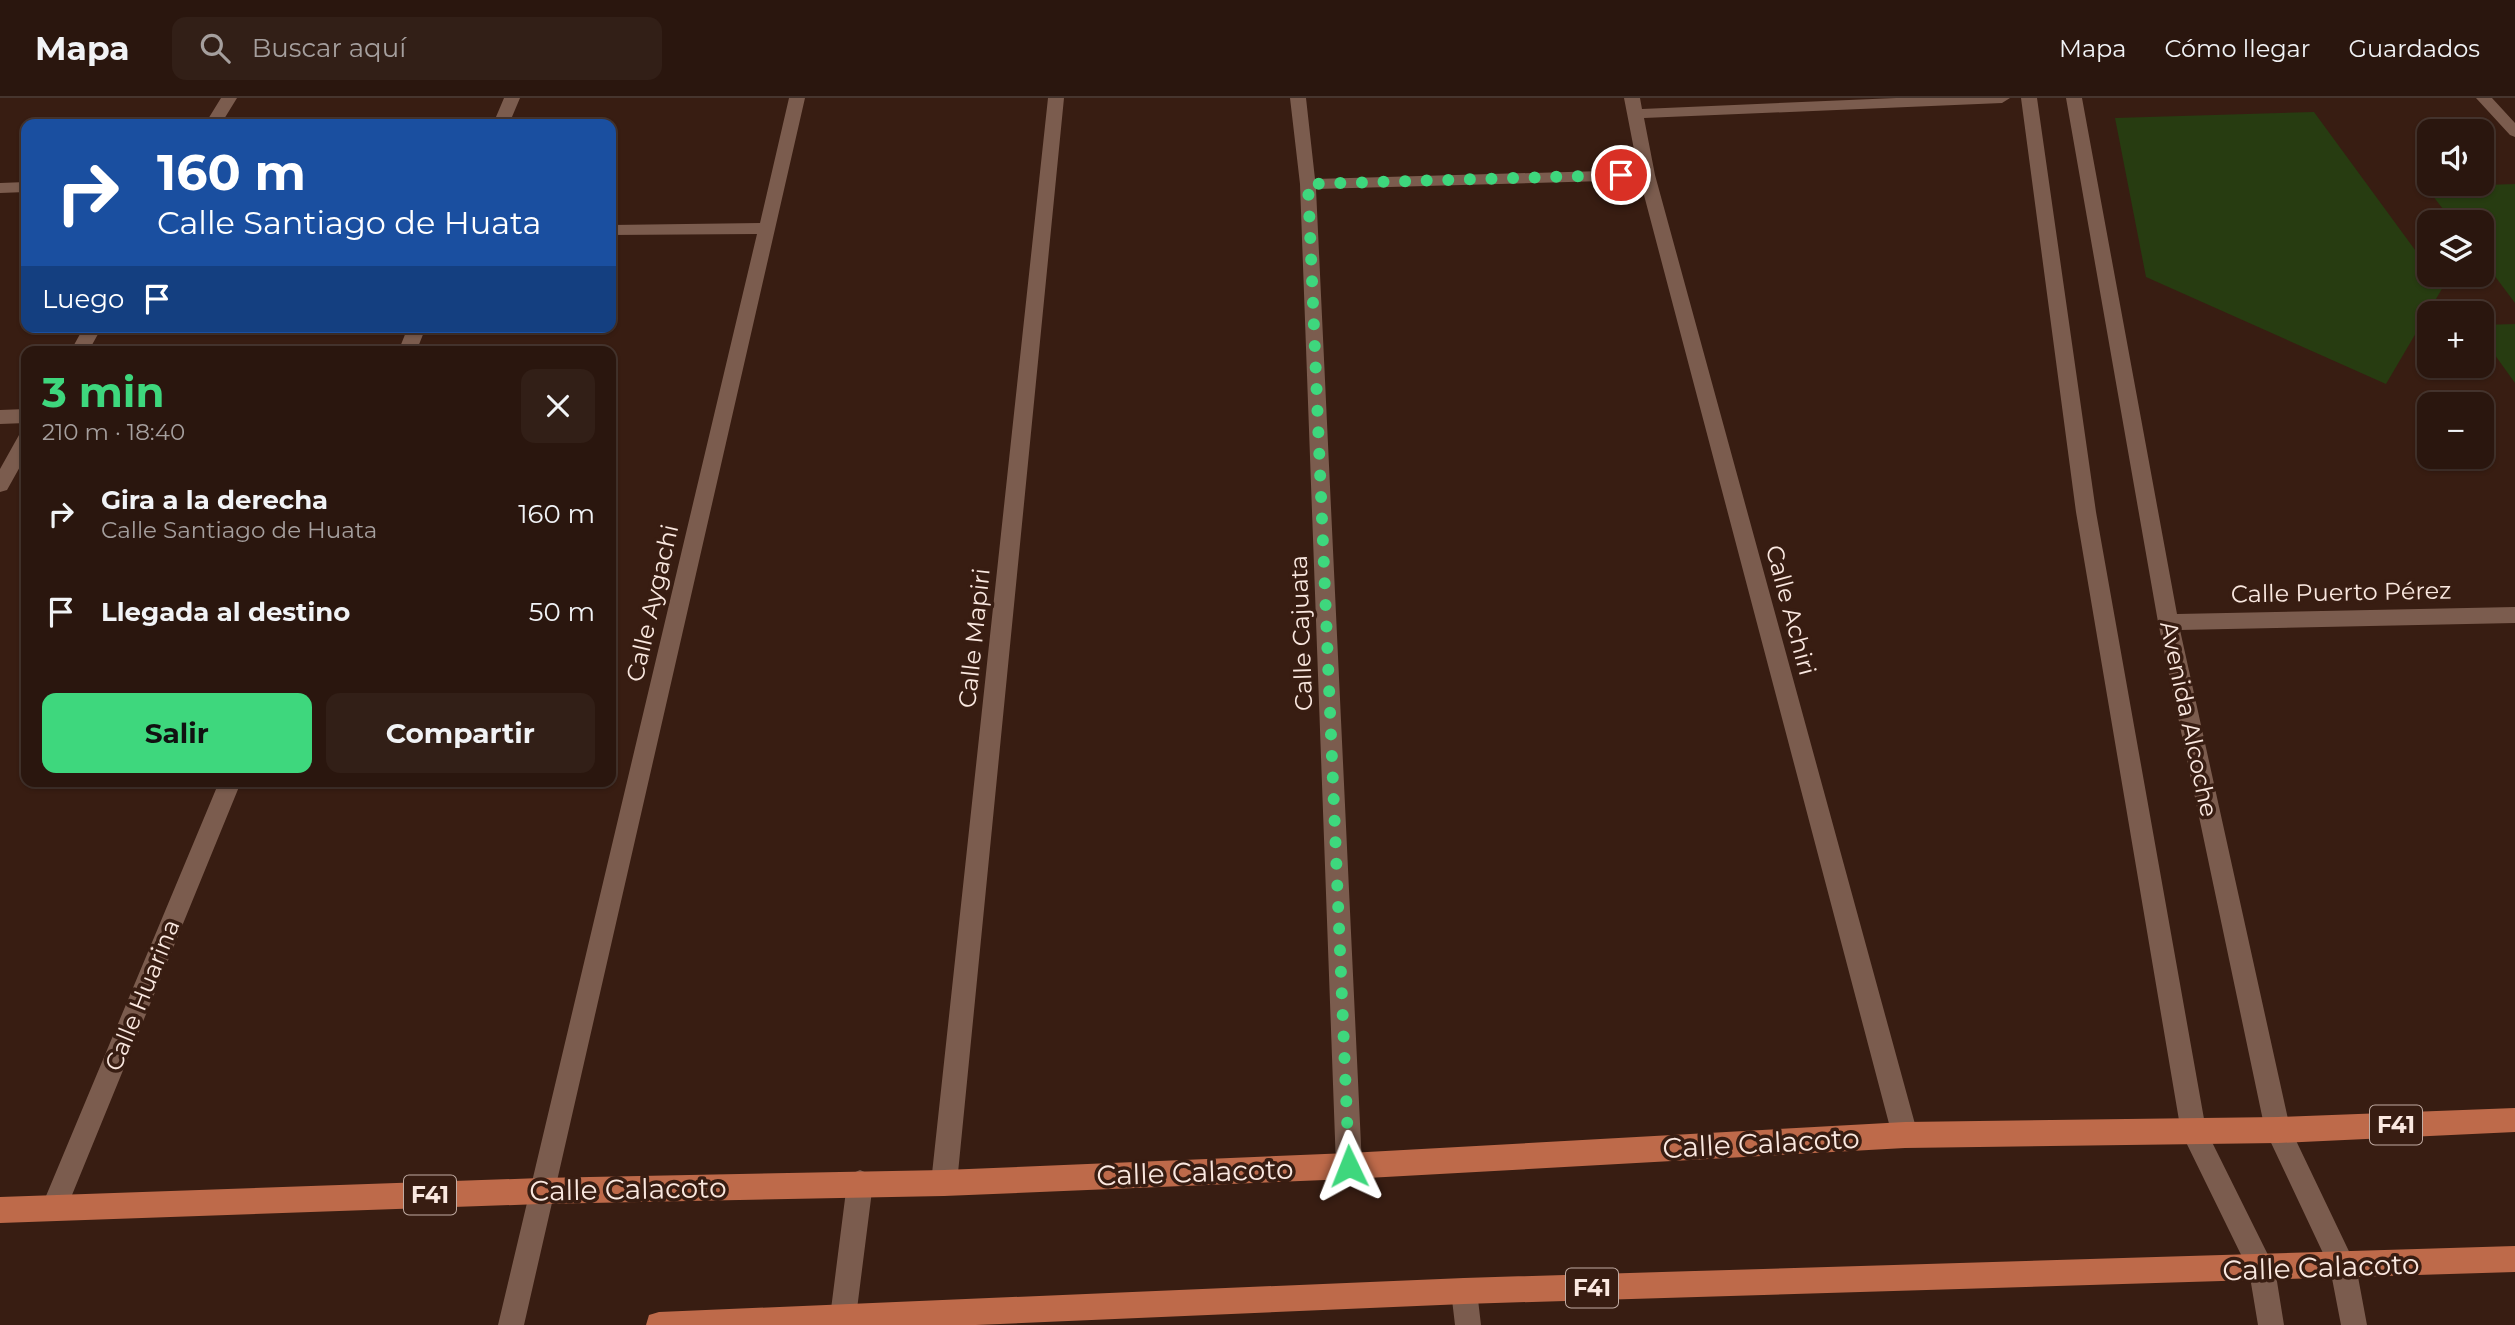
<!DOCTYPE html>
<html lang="es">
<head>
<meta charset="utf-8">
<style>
  body { margin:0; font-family:Montserrat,sans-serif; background:#321f17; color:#f1f3f6; height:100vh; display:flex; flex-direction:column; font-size:26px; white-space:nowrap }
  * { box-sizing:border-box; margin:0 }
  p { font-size:23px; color:#a59f9e }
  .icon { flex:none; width:38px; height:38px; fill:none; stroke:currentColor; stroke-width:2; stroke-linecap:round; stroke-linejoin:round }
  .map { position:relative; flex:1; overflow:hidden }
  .drawer { position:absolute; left:21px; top:248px; width:595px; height:441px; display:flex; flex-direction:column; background:#2a160e; border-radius:14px; box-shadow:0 2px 5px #0004,0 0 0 2px #46352e }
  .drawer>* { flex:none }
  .top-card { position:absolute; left:21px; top:21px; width:595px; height:214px; border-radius:14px; box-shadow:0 2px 5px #0004,0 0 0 2px #46352e; background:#1a4fa0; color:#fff; overflow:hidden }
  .controls { position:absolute; left:2417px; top:21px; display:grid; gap:14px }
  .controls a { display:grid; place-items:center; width:77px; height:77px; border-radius:14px; background:#2a160e; box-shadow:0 2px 5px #0004,0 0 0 2px #46352e; font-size:35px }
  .pin { position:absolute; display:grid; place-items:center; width:60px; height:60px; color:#fff; margin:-30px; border:4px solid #fff; border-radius:50%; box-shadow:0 2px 7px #0007 }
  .me { position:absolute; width:77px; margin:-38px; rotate:358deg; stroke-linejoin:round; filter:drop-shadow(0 0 5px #0008) }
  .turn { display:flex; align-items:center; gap:24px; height:147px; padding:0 21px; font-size:32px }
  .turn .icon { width:91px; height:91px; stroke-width:2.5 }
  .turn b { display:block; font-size:49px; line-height:60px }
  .then { display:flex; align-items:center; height:66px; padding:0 21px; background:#0003; gap:14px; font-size:26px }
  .round { display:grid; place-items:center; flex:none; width:74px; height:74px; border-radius:14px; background:#321f17 }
  .headline { display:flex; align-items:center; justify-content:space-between; height:119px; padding:0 21px }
  h1 { font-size:42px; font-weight:700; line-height:52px; color:#3ed77d }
  .action { display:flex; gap:14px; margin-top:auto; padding:14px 21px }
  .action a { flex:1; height:80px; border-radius:14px; background:#3ed77d; color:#111; font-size:28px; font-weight:700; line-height:80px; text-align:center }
  .action a+a { background:#321f17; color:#f1f3f6 }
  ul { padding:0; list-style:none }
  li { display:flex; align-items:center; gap:21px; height:98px; padding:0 21px }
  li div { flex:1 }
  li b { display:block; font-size:26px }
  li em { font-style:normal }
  header { display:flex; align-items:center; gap:42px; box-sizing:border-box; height:98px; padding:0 35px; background:#2a160e; border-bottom:2px solid #46352e }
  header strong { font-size:33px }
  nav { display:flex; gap:38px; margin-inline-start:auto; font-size:24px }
  .search { width:490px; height:63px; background:#321f17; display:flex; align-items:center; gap:18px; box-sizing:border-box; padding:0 24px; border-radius:14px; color:#a59f9e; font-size:26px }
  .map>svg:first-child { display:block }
</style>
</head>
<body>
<header>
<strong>Mapa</strong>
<div class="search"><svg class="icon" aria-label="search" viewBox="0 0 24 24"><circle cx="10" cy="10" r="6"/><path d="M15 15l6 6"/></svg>Buscar aquí</div>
<nav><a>Mapa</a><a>Cómo llegar</a><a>Guardados</a></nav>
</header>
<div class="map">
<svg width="2515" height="1227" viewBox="0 0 2515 1227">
  <rect width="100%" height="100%" fill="#381d12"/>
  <path fill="#273c11" d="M2314 14 2429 171V177H2434L2443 189 2386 286 2146 179 2115 20Z
    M2515 86V205L2482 161V124H2453L2426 89Z
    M2515 226V285L2482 239V227Z"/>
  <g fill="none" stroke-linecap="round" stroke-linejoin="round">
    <path fill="#7b5c4e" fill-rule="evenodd" d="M221 0H237L221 26H205Z
      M504 0H520L509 26H493Z
      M789 0H805L524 1227H498L757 136 611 137V127L760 125Z
      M1048 0H1064L957 1085 953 1094 944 1098 935 1094 931 1085Z
      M1290 0H1306L1315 81 1638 72 1624 0H1640L1642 11 1896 0H2010L2002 5 1644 20 1655 77 1918 1037 1914 1046 1905 1050 1896 1046 1892 1037 1640 82 1316 91 1362 1068 1358 1077 1349 1081 1340 1077 1336 1068 1300 86Z
      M2021 0H2037L2096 414 2206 1032 2275 1171 2284 1227H2258L2249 1173 2181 1034 2076 414Z
      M2066 0H2082L2177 516 2515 509V525L2180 532 2290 1030 2356 1168 2367 1227H2341L2330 1170 2265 1032 2158 524Z
      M2476 0H2492L2515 25V39L2510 37Z
      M26 84V94L0 95V85Z
      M84 229H102L88 254H70Z
      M408 229H426L416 254H398Z
      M26 311V325L0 326V312Z
      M26 335V358L7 392 0 394V371L19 337Z
      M219 684H241L63 1119 54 1123 45 1119 41 1110Z
      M860 1072 869 1076 873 1085 855 1227H829L847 1085 851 1076Z
      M1464 1180 1473 1184 1477 1193 1481 1227H1455L1451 1193 1455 1184Z"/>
    <path fill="#be6a4a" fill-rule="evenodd" d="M2515 1010V1034L2278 1045 1905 1050 1349 1081 944 1098 540 1106 0 1125V1099L540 1080 944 1072 1349 1055 1905 1024 2278 1019Z
      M2515 1148V1174L1464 1206 976 1227H646L649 1217 659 1214 1464 1180Z"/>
  </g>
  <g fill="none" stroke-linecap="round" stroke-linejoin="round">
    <path stroke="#3ed77d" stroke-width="12" stroke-dasharray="0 21.6" d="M1349 1068 1308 86 1621 77"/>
  </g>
  <g text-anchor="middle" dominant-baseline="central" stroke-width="7" stroke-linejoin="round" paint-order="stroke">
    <g fill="#381d12" stroke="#c0aba2" stroke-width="2">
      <rect x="2370" y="1007.5" width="52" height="39" rx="5"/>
      <rect x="404" y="1077.5" width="52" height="39" rx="5"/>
      <rect x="1566" y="1170.5" width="52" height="39" rx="5"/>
    </g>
    <g font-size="23" font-weight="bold" fill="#fae8e0">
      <text x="2396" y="1027">F41</text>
      <text x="430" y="1097">F41</text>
      <text x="1592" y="1190">F41</text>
    </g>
    <g font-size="24" fill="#fae8e0" stroke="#381d12">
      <text transform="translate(2341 494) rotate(-1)">Calle Puerto Pérez</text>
      <text transform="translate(652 505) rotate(-77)">Calle Aygachi</text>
      <text transform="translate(1791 512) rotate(75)">Calle Achiri</text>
      <text transform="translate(1301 535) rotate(-92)">Calle Cajuata</text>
      <text transform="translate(974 540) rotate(-84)">Calle Mapiri</text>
      <text transform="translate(2189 621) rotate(78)">Avenida Alcoche</text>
      <text transform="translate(142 897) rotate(-68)">Calle Huarina</text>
    </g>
    <g font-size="28" fill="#fae8e0" stroke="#381d12">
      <text transform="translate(1761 1045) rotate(-3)">Calle Calacoto</text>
      <text transform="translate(1195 1074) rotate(-2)">Calle Calacoto</text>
      <text transform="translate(628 1091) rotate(-1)">Calle Calacoto</text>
      <text transform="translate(2321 1169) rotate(-2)">Calle Calacoto</text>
    </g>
  </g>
</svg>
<div class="controls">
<a><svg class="icon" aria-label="sound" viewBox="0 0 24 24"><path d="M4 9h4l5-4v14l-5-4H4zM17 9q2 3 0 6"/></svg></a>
<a><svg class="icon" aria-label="layers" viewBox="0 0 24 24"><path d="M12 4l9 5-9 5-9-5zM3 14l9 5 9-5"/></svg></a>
<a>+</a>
<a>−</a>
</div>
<div class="pin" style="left:1621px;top:77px;background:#d93025"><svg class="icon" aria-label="arrive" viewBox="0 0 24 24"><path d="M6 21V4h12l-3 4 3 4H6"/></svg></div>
<svg class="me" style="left:1349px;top:1068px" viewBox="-20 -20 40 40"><path d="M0-17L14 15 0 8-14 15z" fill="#3ed77d" stroke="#fff" stroke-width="4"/></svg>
<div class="top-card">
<div class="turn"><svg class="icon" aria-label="right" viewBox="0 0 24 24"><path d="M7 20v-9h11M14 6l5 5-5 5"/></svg><div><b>160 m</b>Calle Santiago de Huata</div></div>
<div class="then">Luego<svg class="icon" aria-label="arrive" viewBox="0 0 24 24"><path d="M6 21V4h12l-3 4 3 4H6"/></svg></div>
</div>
<section class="drawer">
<div class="headline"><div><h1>3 min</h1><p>210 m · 18:40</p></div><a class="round"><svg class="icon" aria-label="close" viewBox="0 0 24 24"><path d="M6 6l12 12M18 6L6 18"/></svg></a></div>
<ul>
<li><svg class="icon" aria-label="right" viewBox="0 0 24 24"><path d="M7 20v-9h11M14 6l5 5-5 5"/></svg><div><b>Gira a la derecha</b><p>Calle Santiago de Huata</p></div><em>160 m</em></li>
<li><svg class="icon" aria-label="arrive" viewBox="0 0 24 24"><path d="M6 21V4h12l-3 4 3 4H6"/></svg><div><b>Llegada al destino</b></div><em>50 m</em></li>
</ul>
<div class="action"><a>Salir</a><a>Compartir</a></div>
</section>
</div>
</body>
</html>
